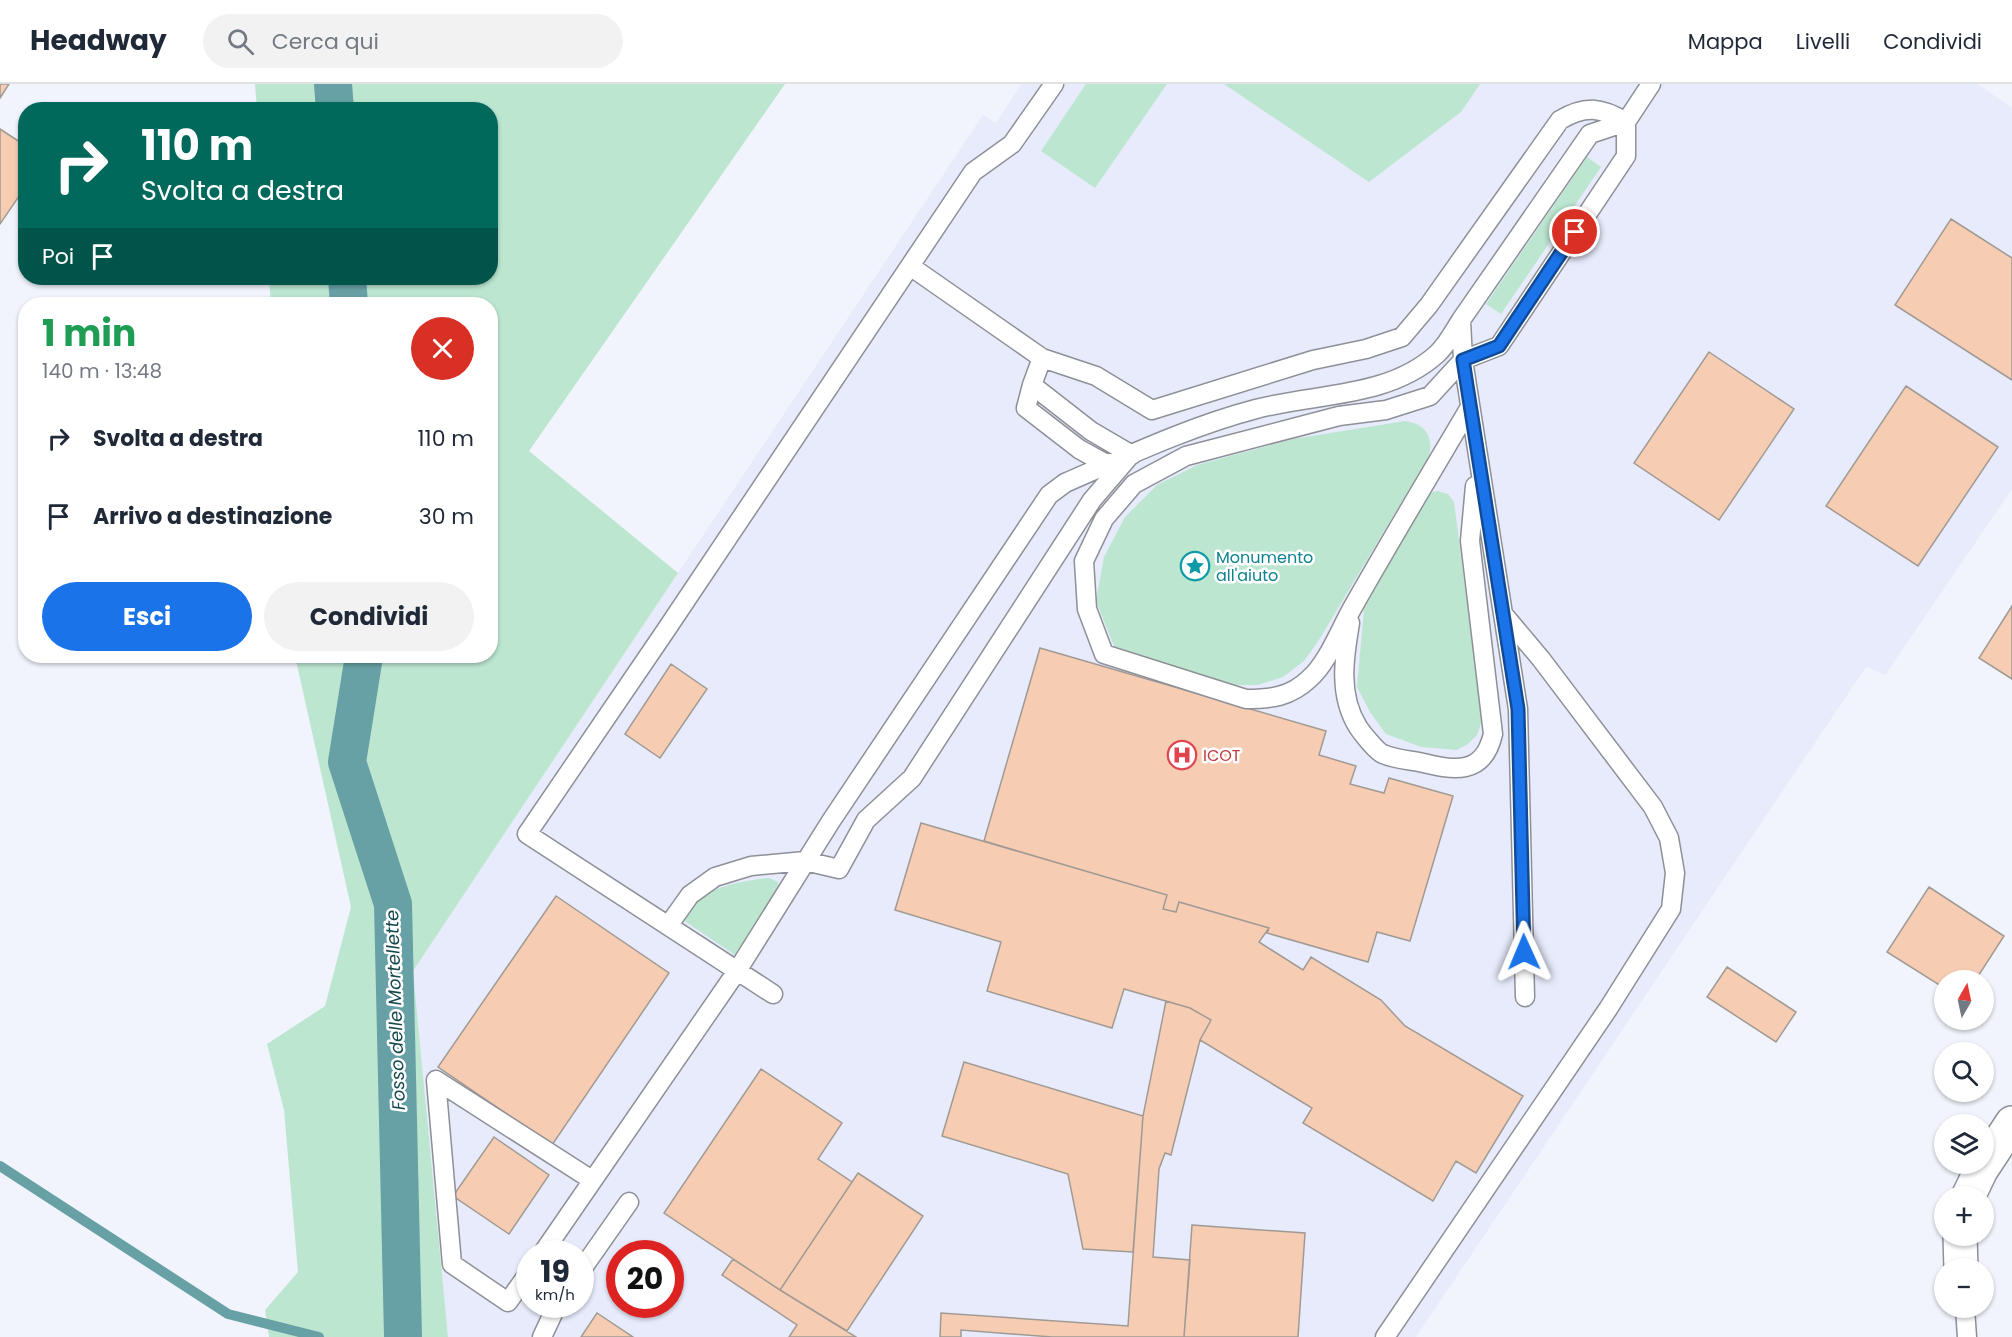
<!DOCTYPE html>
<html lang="it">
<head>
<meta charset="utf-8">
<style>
  body { margin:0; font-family:Poppins,sans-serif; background:#f2f2f3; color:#1f2937; height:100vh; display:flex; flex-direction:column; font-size:22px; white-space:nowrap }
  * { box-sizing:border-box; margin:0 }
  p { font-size:20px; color:#747a83 }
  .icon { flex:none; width:33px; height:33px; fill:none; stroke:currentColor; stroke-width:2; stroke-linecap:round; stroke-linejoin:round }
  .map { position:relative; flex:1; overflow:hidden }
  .panel { position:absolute; left:18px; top:213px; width:480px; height:366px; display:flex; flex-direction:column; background:#fff; border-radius:24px; box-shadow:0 2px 4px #0004 }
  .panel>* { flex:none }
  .hud { position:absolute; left:18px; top:18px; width:480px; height:183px; border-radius:24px; box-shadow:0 2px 4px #0004; background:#00695c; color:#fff; overflow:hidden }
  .needle { width:39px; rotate:9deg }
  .buttons { position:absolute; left:1934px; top:886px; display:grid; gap:12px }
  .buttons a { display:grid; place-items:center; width:60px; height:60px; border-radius:50%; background:#fff; box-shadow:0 2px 4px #0004; font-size:30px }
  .speed { position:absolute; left:516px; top:1156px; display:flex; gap:12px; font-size:30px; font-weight:700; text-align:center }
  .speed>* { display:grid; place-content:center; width:78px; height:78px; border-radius:50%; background:#fff; box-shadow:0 2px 4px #0004; line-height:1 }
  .speed small { font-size:15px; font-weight:400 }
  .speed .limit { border:9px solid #d22; background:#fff; color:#111 }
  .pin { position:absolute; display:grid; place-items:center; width:51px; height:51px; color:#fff; margin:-26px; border:3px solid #fff; border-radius:50%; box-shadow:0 2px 6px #0007 }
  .me { position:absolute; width:66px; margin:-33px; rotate:359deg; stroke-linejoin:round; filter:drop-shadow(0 0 4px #0008) }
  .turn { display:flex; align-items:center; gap:21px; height:126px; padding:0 24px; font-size:27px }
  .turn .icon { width:78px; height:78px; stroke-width:2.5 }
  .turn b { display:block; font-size:42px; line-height:51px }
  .then { display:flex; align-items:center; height:57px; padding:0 24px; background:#0003; gap:12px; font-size:22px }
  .round { display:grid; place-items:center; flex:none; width:63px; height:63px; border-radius:32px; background:#f2f2f3 }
  .overview { display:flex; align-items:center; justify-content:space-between; height:102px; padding:0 24px }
  h1 { font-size:36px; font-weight:700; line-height:45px; color:#1e9e55 }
  .button { display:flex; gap:12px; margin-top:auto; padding:12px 24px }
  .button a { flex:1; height:69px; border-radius:36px; background:#1a73e8; color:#fff; font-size:24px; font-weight:700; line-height:69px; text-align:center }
  .button a+a { background:#f2f2f3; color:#1f2937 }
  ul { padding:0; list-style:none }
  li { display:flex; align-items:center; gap:18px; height:78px; padding:0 24px }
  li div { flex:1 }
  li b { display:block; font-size:22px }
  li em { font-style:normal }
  header { display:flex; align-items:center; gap:36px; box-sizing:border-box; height:84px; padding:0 30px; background:#fff; border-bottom:2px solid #e0e1e3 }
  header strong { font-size:28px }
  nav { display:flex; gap:33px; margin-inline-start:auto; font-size:21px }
  .search { width:420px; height:54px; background:#f2f2f3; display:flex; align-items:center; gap:15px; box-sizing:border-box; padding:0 21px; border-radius:33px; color:#747a83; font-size:22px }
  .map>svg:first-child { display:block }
</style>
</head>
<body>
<header>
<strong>Headway</strong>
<div class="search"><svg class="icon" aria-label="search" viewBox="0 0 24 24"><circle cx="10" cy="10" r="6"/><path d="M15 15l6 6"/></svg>Cerca qui</div>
<nav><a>Mappa</a><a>Livelli</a><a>Condividi</a></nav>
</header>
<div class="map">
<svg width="2012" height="1253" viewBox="0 0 2012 1253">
  <rect width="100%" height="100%" fill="#f1f4fc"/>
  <path fill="#e7ebfb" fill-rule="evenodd" d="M1021 0H1978L2012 24V405L1885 591 1866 583 1416 1253H448L413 887 983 31 996 39ZM530 1170H580V1221H530ZM620 1170H670V1221H620Z"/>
  <path fill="#bce6d0" d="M255 0H785L529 367 678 489 413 887 448 1253H269L265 1226 298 1188 284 1026 267 960 325 922 351 823 295 572H490V220H271L269 194H490V26L257 25Z
    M1086 0H1167L1095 104 1041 67Z
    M1224 0H1480L1461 28 1369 98Z
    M1587 73 1601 83 1501 230 1486 220Z
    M1405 337C1425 340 1434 352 1429 372L1319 556 1304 577 1283 593 1258 601H1231L1114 562 1096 517 1104 473 1125 433 1157 401 1197 381 1293 355Z
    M1438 407 1448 410 1454 418 1481 626V639L1477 651 1468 660 1457 666 1421 663 1386 650 1370 628 1357 603 1364 525 1425 414 1433 408Z
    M769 794 778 798 779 805 735 871 683 836C687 830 691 821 697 816 710 803 750 795 769 794Z"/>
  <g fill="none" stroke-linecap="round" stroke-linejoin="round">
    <path stroke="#67a0a5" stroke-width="10" d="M0 1082 228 1230 319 1253"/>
    <path stroke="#67a0a5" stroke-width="38" d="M333 0 335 26
      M347 194 349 220
      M364 572 347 678 393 820 403 1253"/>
  </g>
  <path fill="#f6cdb2" stroke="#a19a94" stroke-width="1.5" d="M0 0H9L0 14Z
    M217 20 227 26H214Z
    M0 45 26 62V102L0 140Z
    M1951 135 2012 174V296L1895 221Z
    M1709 268 1794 325 1719 436 1634 379Z
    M1906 302 1998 363 1918 482 1826 422Z
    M2012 522V595L1979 574Z
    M1040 564 1326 647 1319 671 1356 682 1350 700 1384 709 1389 694 1453 712 1410 857 1377 848 1368 878 1267 849 1269 844 1179 818 1176 828 1163 825 1167 811 984 757Z
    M671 580 707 605 660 674 625 650Z
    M921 739 1167 811 1163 825 1176 828 1179 818 1269 844 1259 858 1303 886 1311 873 1381 916 1405 942 1523 1012 1476 1089 1456 1077 1433 1117 1303 1039 1312 1024 1200 956 1211 936 1190 924 1124 905 1112 944 987 907 1001 858 895 826Z
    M1929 803 2004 852 1975 897H1944V904L1887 868Z
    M556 812 669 889 552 1061 438 983Z
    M1727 883 1796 928 1776 958 1707 913Z
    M1166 917 1190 924 1211 936 1200 956 1171 1071 1165 1069 1159 1085 1153 1173 1190 1176 1184 1253H1052L961 1246V1253H940L941 1229 1128 1242 1143 1032Z
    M964 978 1143 1032 1133 1168 1083 1165 1068 1090 942 1052Z
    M761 985 842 1039 818 1075 852 1098 780 1206 664 1129Z
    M494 1053 549 1091 509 1150 453 1112Z
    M858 1089 923 1132 847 1247 780 1206Z
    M1192 1141 1305 1149 1298 1253H1184Z
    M733 1175 780 1206 856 1253H789L797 1241 722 1191Z
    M597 1229 633 1253H581Z"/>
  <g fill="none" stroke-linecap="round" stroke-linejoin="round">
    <g stroke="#8e9098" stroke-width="21">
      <path id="service" d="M910 182 1042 274
        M1032 301 1026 324 1079 365 1108 381
        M1470 323C1431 389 1392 454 1354 521 1341 543 1328 579 1309 595 1290 613 1271 615 1246 615L1104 570 1087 525 1084 477 1104 435 1134 400 1186 372 1339 332 1386 326 1430 312 1463 276 1499 262 1626 72V38L1651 0
        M1132 371 1091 347 1032 301 1042 274 1096 292 1152 326 1313 276 1366 265 1402 253 1429 221 1560 36C1585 21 1601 23 1626 38
        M1350 539C1344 574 1338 611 1358 643 1362 649 1377 668 1383 670 1394 675 1408 676 1419 678 1453 686 1483 693 1493 650L1470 457 1475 402
        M668 842 690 811 715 793 751 782 805 777 839 785 866 736 912 694 1092 416 1128 374
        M773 910 527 750 664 549 973 88 1012 60 1054 0
        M1525 913 1518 625 1463 276 1461 236 1590 50 1626 38
        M542 1170 737 887 831 737 1049 411 1065 399C1127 372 1191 342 1256 325 1317 309 1388 314 1437 270 1447 261 1454 247 1461 236
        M530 1187 508 1218 452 1180 436 996 592 1096
        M580 1188 629 1118
        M1965 1224 1967 1253
        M542 1253 557 1221
        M1385 1253 1608 925 1671 825 1675 789 1669 754 1653 723 1541 575 1504 531"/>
    </g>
    <g stroke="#8e9098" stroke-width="36">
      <path id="minor" d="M1968 1113 1981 1086 2012 1039
        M1960 1152 1961 1185"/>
    </g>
    <use href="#service" stroke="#fff" stroke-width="18"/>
    <use href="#minor" stroke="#fff" stroke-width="33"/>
  </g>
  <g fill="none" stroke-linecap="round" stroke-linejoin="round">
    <g stroke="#114b97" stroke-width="15">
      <path id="route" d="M1524 868 1518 625 1463 276 1499 262 1575 148"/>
    </g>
    <use href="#route" stroke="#1a73e8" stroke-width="10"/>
  </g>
  <defs>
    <g id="sight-ring" transform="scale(1.5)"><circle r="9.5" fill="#fff" stroke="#0f9aa8" stroke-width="1.5"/><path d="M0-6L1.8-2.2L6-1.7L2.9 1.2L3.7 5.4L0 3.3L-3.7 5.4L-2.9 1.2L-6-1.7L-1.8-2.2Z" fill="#0f9aa8"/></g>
    <g id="hospital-ring" transform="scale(1.5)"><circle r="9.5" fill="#fff" stroke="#e0444e" stroke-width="1.5"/><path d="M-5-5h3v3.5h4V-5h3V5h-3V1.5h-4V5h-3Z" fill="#e0444e"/></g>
  </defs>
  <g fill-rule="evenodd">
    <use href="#sight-ring" x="1195" y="482"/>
    <use href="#hospital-ring" x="1182" y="671"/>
  </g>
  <g text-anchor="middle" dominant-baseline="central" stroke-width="5" stroke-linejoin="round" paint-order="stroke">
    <g font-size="16" fill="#0d838f" stroke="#fff" text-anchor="start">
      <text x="1216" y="473">Monumento<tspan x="1216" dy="18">all'aiuto</tspan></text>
    </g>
    <g font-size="16" fill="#be3a42" stroke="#fff" text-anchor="start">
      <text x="1203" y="671">ICOT</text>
    </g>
    <g font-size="18" font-style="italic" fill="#15484d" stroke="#fff">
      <text transform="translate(395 926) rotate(-92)">Fosso delle Mortellette</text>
    </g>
  </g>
</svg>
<div class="buttons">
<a><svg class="needle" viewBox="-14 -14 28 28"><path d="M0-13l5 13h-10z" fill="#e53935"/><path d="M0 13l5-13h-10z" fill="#747a83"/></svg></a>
<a><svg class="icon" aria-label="search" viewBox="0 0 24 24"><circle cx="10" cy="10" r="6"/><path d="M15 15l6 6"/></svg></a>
<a><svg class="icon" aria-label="layers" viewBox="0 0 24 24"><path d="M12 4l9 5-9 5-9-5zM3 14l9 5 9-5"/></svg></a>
<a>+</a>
<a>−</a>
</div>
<div class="speed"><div>19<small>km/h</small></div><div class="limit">20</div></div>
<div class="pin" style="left:1575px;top:148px;background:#d93025"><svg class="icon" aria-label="arrive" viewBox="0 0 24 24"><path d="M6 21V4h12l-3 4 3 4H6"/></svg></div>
<svg class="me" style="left:1524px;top:868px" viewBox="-20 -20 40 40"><path d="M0-17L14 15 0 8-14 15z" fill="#1a73e8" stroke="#fff" stroke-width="4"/></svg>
<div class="hud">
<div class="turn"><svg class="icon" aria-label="right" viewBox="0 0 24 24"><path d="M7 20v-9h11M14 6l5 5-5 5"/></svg><div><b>110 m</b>Svolta a destra</div></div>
<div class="then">Poi<svg class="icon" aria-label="arrive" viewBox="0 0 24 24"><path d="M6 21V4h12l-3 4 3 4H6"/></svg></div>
</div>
<section class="panel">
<div class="overview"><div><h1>1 min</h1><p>140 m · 13:48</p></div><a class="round" style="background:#d93025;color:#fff"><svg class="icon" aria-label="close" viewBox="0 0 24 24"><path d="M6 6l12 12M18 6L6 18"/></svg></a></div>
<ul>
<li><svg class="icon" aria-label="right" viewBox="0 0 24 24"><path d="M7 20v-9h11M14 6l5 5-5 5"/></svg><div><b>Svolta a destra</b></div><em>110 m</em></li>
<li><svg class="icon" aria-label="arrive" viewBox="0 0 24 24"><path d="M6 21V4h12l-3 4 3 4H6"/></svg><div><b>Arrivo a destinazione</b></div><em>30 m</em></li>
</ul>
<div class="button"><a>Esci</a><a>Condividi</a></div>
</section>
</div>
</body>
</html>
